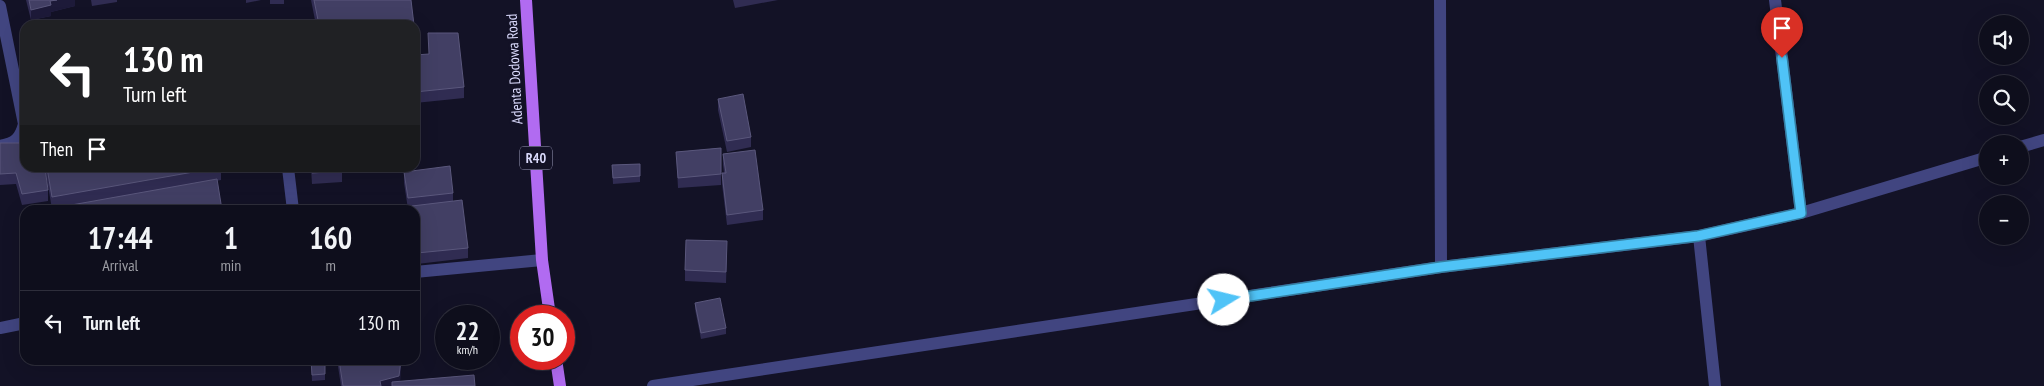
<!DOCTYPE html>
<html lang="en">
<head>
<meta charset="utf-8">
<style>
  body { margin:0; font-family:"PT Sans Narrow",sans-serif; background:#171725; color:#f1f3f6; height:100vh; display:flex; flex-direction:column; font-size:19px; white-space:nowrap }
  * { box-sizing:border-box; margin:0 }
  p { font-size:16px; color:#9b9ca3 }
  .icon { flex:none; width:28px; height:28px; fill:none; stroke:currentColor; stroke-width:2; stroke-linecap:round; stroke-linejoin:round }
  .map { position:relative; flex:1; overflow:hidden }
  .details { position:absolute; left:20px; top:205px; width:400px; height:160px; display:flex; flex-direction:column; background:#0e0e1c; border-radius:15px; box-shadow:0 5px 20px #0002,0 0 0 1px #2e2e3b }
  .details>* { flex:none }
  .guide { position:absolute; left:20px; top:20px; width:400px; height:152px; border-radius:15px; box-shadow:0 5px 20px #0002,0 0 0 1px #2e2e3b; background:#202124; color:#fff; overflow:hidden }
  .fabs { position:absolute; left:1979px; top:15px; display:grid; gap:10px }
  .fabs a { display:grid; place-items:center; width:50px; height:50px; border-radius:50%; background:#0e0e1c; box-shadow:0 5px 20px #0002,0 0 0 1px #2e2e3b; font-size:25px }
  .speed { position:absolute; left:435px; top:305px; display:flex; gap:10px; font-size:25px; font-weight:700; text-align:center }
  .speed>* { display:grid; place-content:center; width:65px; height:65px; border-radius:50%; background:#0e0e1c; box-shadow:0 5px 20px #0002,0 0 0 1px #2e2e3b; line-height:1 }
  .speed small { font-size:12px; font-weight:400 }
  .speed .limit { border:8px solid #d22; background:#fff; color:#111 }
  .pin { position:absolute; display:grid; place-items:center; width:42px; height:42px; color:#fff; margin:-51px -21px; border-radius:50% 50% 50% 0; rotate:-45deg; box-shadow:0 0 5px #0007 }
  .pin .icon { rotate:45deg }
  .me { position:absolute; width:55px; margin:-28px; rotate:81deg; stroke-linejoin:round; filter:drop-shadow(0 0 4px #0008) }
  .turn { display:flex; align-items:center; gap:18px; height:105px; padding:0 20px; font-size:22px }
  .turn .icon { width:65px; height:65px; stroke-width:2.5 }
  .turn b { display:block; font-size:35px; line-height:42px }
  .then { display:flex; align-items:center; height:48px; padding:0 20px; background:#0003; gap:10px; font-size:19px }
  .eta { display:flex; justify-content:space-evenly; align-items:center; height:85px; text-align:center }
  .eta b { font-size:30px; font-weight:600; line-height:35px }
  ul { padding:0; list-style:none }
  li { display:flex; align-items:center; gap:15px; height:65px; padding:0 20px; border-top:1px solid #2e2e3b }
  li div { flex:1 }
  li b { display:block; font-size:19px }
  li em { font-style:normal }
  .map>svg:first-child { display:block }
</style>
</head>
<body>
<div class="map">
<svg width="2044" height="386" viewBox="0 0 2044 386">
  <rect width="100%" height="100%" fill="#131226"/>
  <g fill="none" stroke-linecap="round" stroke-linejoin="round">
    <path stroke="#414580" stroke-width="12" d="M1440 0 1441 267
      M1775 0 1801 213
      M0 6 24 124C20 139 15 143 0 146
      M2020 147 2044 140
      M288 168 293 210
      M1699 236 1715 386
      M415 272 542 260
      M0 328 25 323
      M653 386 1441 267 1699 236 1801 213 1988 157"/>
    <path stroke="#b16bf1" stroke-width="12" d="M526 0 542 260 550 316
      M556 359 560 386"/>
  </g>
  <path fill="#302c52" d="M26 0H75V6L51 12V16L31 20Z
    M91 0H117V2L92 6Z
    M246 0H261L246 3Z
    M270 0H284V4H270Z
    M311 0H411L414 25H316Z
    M733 0H778L735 8Z
    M415 55 464 87V98L415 103Z
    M718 99 751 137V147L727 152 718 110Z
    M0 143 48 190V201L22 205 16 184 0 185Z
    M721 148V185L678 188 676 152Z
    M723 154 763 210V220L727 225 722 184V173H724L723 165Z
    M640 164V182L613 184 612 165Z
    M45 168H221V180L52 209Z
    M311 168H342V182L312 184Z
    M404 172 453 193V201L468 248V258L417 264 415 241V210H412V209H408L404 183Z
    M727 252 726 283 685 281V270Z
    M695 303 726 328V334L701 339 695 309Z
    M311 360H325V380L312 381Z
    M337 360H401L400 382 475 386H341Z"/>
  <path fill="#1d1a39" d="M57 0H75V6L51 12V16L31 20V10L50 1Z
    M401 360 400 386H380V381Z"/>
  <path fill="#423f64" stroke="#5a577c" d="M29 0H57L50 1 51 5 31 10Z
    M314 0H411L414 25H319Z
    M428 33H458L464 87 415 92V55L429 54Z
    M743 94 751 137 727 141 718 99Z
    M0 143H25V168H45L48 190 22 194 16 173 0 174Z
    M721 148V174L678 178 676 152Z
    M755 150 763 210 727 215 722 173H726L723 154Z
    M640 164V176L613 178 612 165Z
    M450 166 453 193 408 198 404 172Z
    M47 168H216L52 197Z
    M312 168H342V171L312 173Z
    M217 179 222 210H49V209Z
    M462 200 468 248 417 253 415 230V210H413L412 206Z
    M686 240 727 241 726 272 685 270Z
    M720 298 726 328 701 333 695 303Z
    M311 360H325V374L312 375Z
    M339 360H401L399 376 380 381 381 386H343Z
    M474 375 475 386H392V382Z"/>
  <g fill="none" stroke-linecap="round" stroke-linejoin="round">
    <g stroke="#337fa1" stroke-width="12">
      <path id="route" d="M1224 300 1441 267 1698 236 1801 213 1782 58"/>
    </g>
    <use href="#route" stroke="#4fc3f7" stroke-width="9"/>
  </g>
  <g text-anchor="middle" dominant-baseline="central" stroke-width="5" stroke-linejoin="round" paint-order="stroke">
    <rect fill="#131226" stroke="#9e9ebc" stroke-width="1" x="520" y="146.5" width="32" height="23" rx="4"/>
    <g font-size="14" font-weight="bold" fill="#dadafc">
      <text x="536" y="158">R40</text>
    </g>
    <g font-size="15" fill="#dadafc" stroke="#131226">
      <text transform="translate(514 69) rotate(-93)">Adenta Dodowa Road</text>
    </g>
  </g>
</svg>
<div class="fabs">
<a><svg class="icon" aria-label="sound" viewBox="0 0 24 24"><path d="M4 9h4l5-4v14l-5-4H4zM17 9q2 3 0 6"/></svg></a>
<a><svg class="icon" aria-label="search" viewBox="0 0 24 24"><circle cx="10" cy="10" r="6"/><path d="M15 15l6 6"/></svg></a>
<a>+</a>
<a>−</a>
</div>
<div class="speed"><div>22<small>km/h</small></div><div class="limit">30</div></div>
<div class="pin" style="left:1782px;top:58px;background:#d93025"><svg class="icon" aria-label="arrive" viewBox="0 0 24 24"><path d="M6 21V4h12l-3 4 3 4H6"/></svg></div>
<svg class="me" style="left:1224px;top:300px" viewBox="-20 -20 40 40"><circle r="19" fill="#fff"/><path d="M0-13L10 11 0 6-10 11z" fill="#4fc3f7"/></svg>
<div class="guide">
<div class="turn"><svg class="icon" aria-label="left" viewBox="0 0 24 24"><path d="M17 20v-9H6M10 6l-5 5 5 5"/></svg><div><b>130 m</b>Turn left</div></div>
<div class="then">Then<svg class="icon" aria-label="arrive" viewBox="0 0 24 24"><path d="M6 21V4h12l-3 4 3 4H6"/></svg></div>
</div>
<section class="details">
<div class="eta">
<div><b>17:44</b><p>Arrival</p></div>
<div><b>1</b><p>min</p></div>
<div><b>160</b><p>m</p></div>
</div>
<ul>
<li><svg class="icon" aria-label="left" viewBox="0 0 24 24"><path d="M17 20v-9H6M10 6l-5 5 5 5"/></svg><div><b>Turn left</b></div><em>130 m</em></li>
</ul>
</section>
</div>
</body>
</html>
